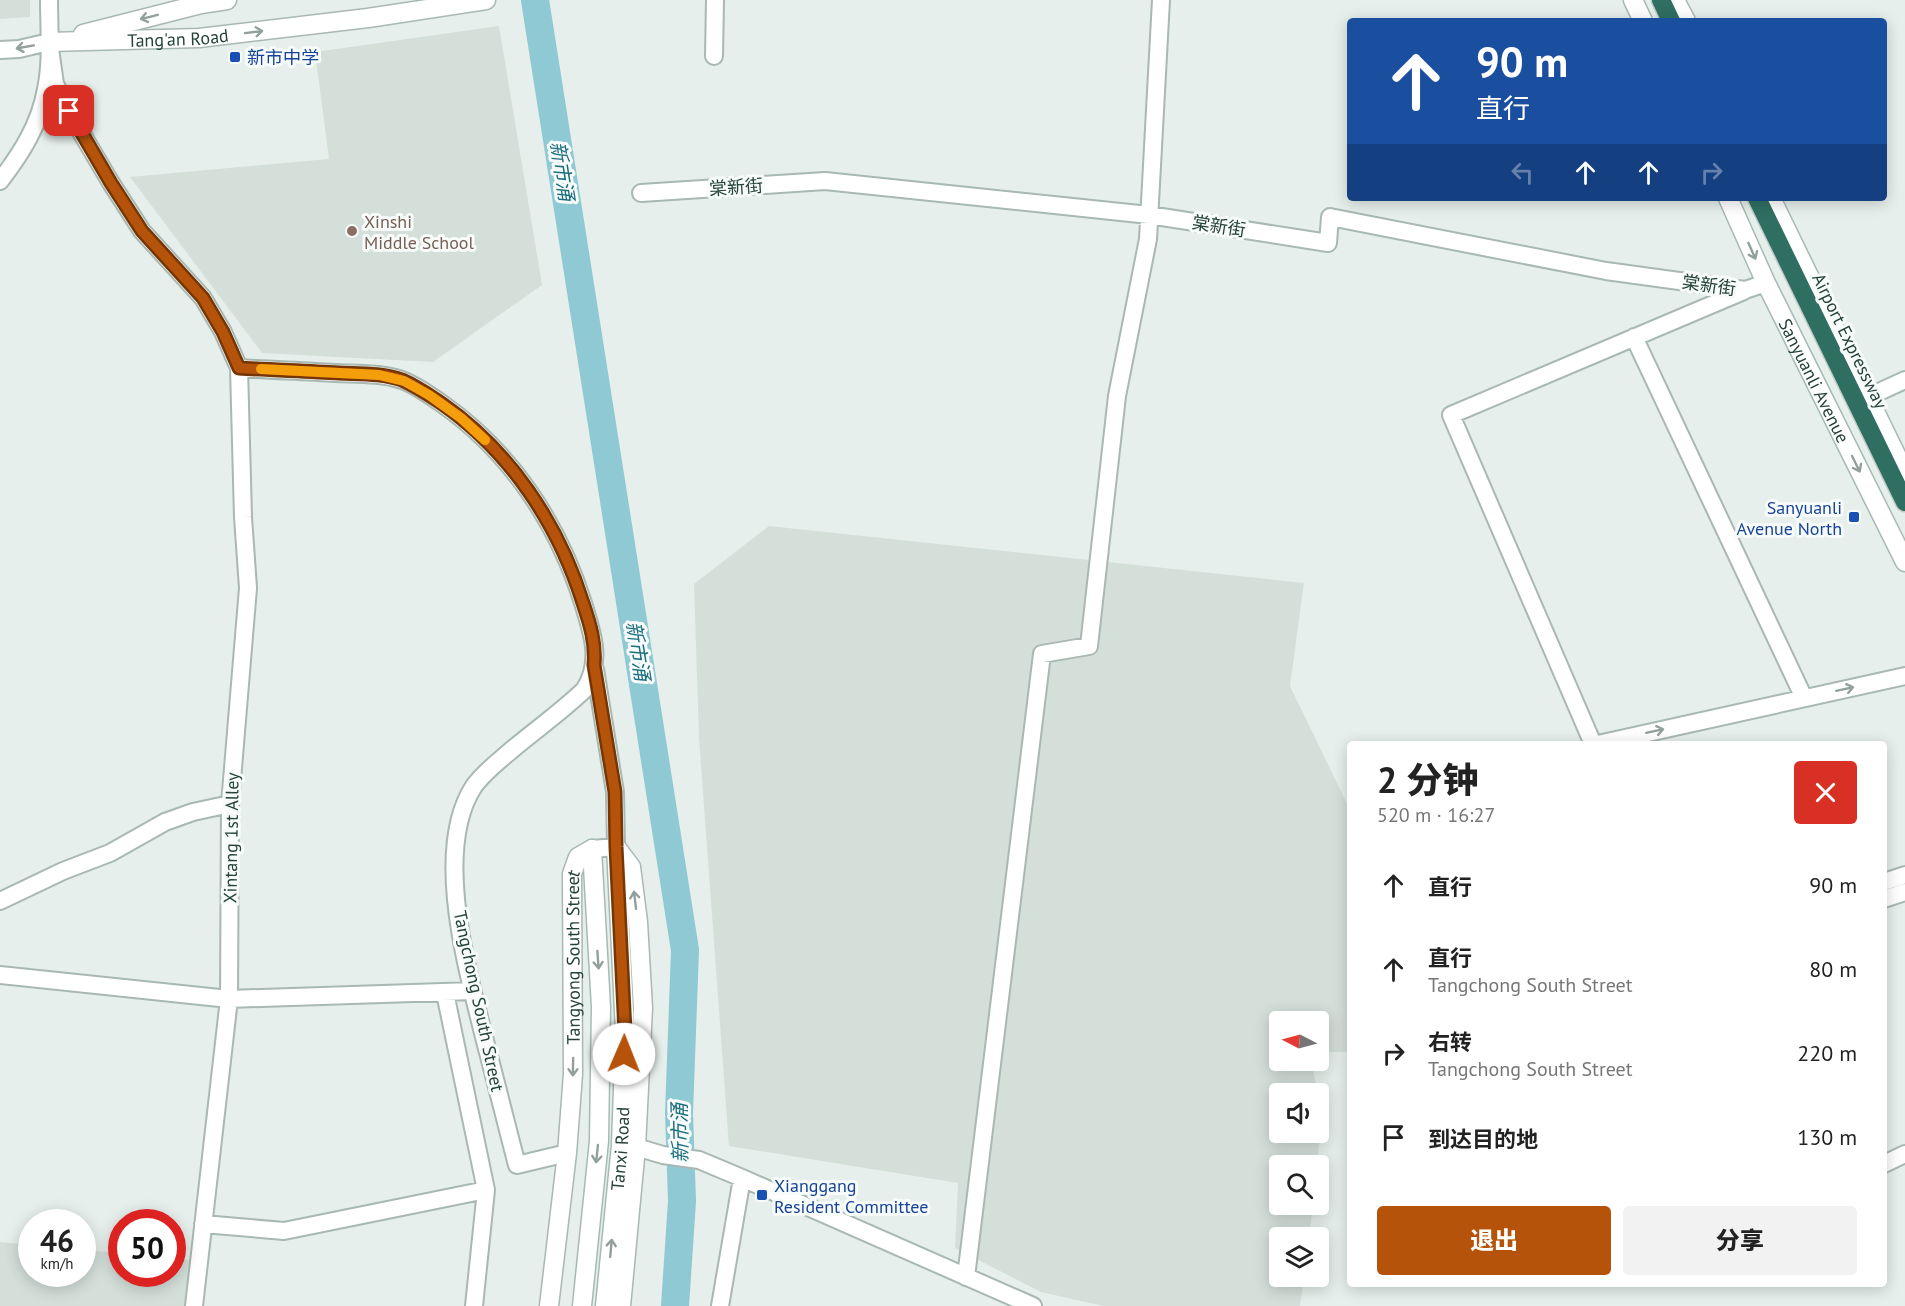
<!DOCTYPE html>
<html lang="zh">
<head>
<meta charset="utf-8">
<style>
  body { margin:0; font-family:"PT Sans","Noto Sans SC",sans-serif; background:#f2f2f2; color:#222; height:100vh; display:flex; flex-direction:column; font-size:22px; white-space:nowrap }
  * { box-sizing:border-box; margin:0 }
  p { font-size:20px; color:#767676 }
  .icon { flex:none; width:33px; height:33px; fill:none; stroke:currentColor; stroke-width:2; stroke-linecap:round; stroke-linejoin:round }
  .map { position:relative; flex:1; overflow:hidden }
  .drawer { position:absolute; left:1347px; top:741px; width:540px; height:546px; display:flex; flex-direction:column; background:#fff; border-radius:6px; box-shadow:0 3px 15px #0003 }
  .drawer>* { flex:none }
  .top-card { position:absolute; left:1347px; top:18px; width:540px; height:183px; border-radius:6px; box-shadow:0 3px 15px #0003; background:#1a4fa0; color:#fff; overflow:hidden }
  .needle { width:39px; rotate:276deg }
  .fabs { position:absolute; left:1269px; top:1011px; display:grid; gap:12px }
  .fabs a { display:grid; place-items:center; width:60px; height:60px; border-radius:6px; background:#fff; box-shadow:0 3px 15px #0003; font-size:30px }
  .speed { position:absolute; left:18px; top:1209px; display:flex; gap:12px; font-size:30px; font-weight:700; text-align:center }
  .speed>* { display:grid; place-content:center; width:78px; height:78px; border-radius:50%; background:#fff; box-shadow:0 3px 15px #0003; line-height:1 }
  .speed small { font-size:15px; font-weight:400 }
  .speed .limit { border:9px solid #d22; background:#fff; color:#111 }
  .pin { position:absolute; display:grid; place-items:center; width:51px; height:51px; color:#fff; margin:-26px; border-radius:12px; box-shadow:0 3px 9px #0006 }
  .me { position:absolute; width:66px; margin:-33px; rotate:1deg; stroke-linejoin:round; filter:drop-shadow(0 0 4px #0008) }
  .turn { display:flex; align-items:center; gap:21px; height:126px; padding:0 30px; font-size:27px }
  .turn .icon { width:78px; height:78px; stroke-width:2.5 }
  .turn b { display:block; font-size:42px; line-height:51px }
  .lanes { display:flex; align-items:center; height:57px; padding:0 30px; background:#0003; justify-content:center; gap:30px; direction:ltr }
  .lanes .off { opacity:.35 }
  .round { display:grid; place-items:center; flex:none; width:63px; height:63px; border-radius:6px; background:#f2f2f2 }
  .overview { display:flex; align-items:center; justify-content:space-between; height:102px; padding:0 30px }
  h1 { font-size:36px; font-weight:800; line-height:45px }
  .button { display:flex; gap:12px; margin-top:auto; padding:12px 30px }
  .button a { flex:1; height:69px; border-radius:6px; background:#b45309; color:#fff; font-size:24px; font-weight:800; line-height:69px; text-align:center }
  .button a+a { background:#f2f2f2; color:#222 }
  ul { padding:0; list-style:none }
  li { display:flex; align-items:center; gap:18px; height:84px; padding:0 30px }
  li div { flex:1 }
  li b { display:block; font-size:22px }
  li em { font-style:normal }
  .map>svg:first-child { display:block }
</style>
</head>
<body>
<div class="map">
<svg width="1905" height="1306" viewBox="0 0 1905 1306">
  <rect width="100%" height="100%" fill="#e6efeb"/>
  <path fill="#d4dfda" d="M0 0H30V17L0 19Z
    M499 26 542 285 433 362 262 353 130 177 329 159 315 52Z
    M769 526 1304 583 1290 686 1350 810V1052H1319L1318 1022H1280V1060L1311 1061 1318 1093 1280 1094V1132H1318L1319 1098 1322 1116 1317 1165 1280 1166V1204L1313 1205 1309 1237 1280 1238V1276L1304 1277 1300 1306H1103L1041 1292 955 1248 958 1183 729 1146 699 738 694 584Z
    M0 1242 31 1245 32 1274H82L83 1250 121 1253 122 1274H172L173 1258 190 1260 185 1306H0Z"/>
  <g fill="none" stroke-linecap="round" stroke-linejoin="round">
    <path stroke="#8ec9d4" stroke-width="28" d="M535 0 685 950 679 1113 682 1201 675 1306"/>
    <g stroke="#a8b8b2" stroke-width="20">
      <path id="minor" d="M49 42 55 84 75 122 111 183 142 231 203 298 223 332 239 368 243 517 248 588 230 804 229 999 194 1306
        M0 50 19 49 49 42
        M714 56 715 0
        M0 181C21 154 40 124 46 89 52 61 49 29 49 0
        M641 193 825 181 1149 215 1328 243 1330 217 1606 271 1745 290 1766 283
        M1634 337 1804 698
        M239 368C271 370 303 371 335 373 357 374 381 373 402 380 416 385 429 395 441 403 510 451 558 523 583 603 592 632 603 662 584 690 562 711 537 729 514 748 500 760 485 771 474 786 432 850 468 972 485 1041 496 1082 506 1123 517 1165L567 1153
        M1868 397 1905 380
        M1593 744 1451 415 1744 291
        M1598 744 1905 676
        M592 849 616 847 615 792 595 669
        M1884 882 1905 875
        M1884 899 1905 892
        M0 901 63 871 110 853 165 822 193 812 230 804
        M0 975 229 999 473 991
        M445 993 486 1190 474 1306
        M636 1147 663 1155 699 1160 742 1178 1033 1306
        M1884 1164 1905 1154
        M203 1224 284 1231 486 1190
        M966 1277 1042 654 1089 646 1117 396 1148 239 1161 0
        M720 1306 742 1178"/>
    </g>
    <g stroke="#a8b8b2" stroke-width="21">
      <g id="tertiary">
        <path d="M83 34 201 4 227 0"/>
        <path id="s1" d="M49 42 199 38 368 18 486 0"/>
        <path d="M616 847 631 867 638 922 643 1008 636 1147 621 1306"/>
        <path id="s2" d="M549 1306 567 1153 573 1074 572 874 578 857 592 849"/>
      </g>
    </g>
    <g stroke="#a4bbb3" stroke-width="21">
      <g id="secondary">
        <path d="M1633 0 1643 21"/>
        <path d="M1675 0 1686 21"/>
        <path id="s3" d="M1728 198 1766 283 1905 562"/>
        <path d="M1771 198 1905 473"/>
        <path d="M582 1306 599 1141 601 1007 592 849"/>
        <path id="s4" d="M605 1306 621 1145 625 1032 616 847"/>
      </g>
    </g>
    <g stroke="#c2cac8" stroke-width="21">
      <path id="motorway" d="M1661 0 1671 21
        M1757 198 1905 502"/>
    </g>
    <use href="#minor" stroke="#fff" stroke-width="16"/>
    <use href="#tertiary" stroke="#fff" stroke-width="18"/>
    <use href="#secondary" stroke="#fff" stroke-width="18"/>
    <use href="#motorway" stroke="#2f6f62" stroke-width="18"/>
  </g>
  <defs><path id="oneway-shaft" d="M-6 0H5M1.5-3L5.5 0L1.5 3" fill="none" stroke-width="1.6" stroke-linecap="round" stroke-linejoin="round" transform="scale(1.5)"/></defs>
  <g stroke="#92a09c">
    <use href="#oneway-shaft" transform="translate(149 17) rotate(166)"/>
    <use href="#oneway-shaft" transform="translate(254 32) rotate(-7)"/>
    <use href="#oneway-shaft" transform="translate(25 47) rotate(170)"/>
    <use href="#oneway-shaft" transform="translate(1752 251) rotate(66)"/>
    <use href="#oneway-shaft" transform="translate(1856 464) rotate(64)"/>
    <use href="#oneway-shaft" transform="translate(1845 689) rotate(-12)"/>
    <use href="#oneway-shaft" transform="translate(1655 731) rotate(-12)"/>
    <use href="#oneway-shaft" transform="translate(635 900) rotate(-97)"/>
    <use href="#oneway-shaft" transform="translate(598 960) rotate(86)"/>
    <use href="#oneway-shaft" transform="translate(573 1067) rotate(91)"/>
    <use href="#oneway-shaft" transform="translate(597 1154) rotate(96)"/>
    <use href="#oneway-shaft" transform="translate(611 1248) rotate(-85)"/>
  </g>
  <g fill="none" stroke-linecap="round" stroke-linejoin="round">
    <g stroke="#753606" stroke-width="15">
      <path id="route" d="M69 111 111 183 142 231 203 298 223 332 239 368C273 370 306 371 339 373 360 374 382 373 402 380 416 386 429 395 441 403 510 451 558 523 583 603 590 624 596 643 594 665L615 792 616 847 625 1032 624 1054"/>
    </g>
    <use href="#route" stroke="#b45309" stroke-width="10"/>
    <path stroke="#f59e0b" stroke-width="10" d="M261 369 379 375 404 381 429 395 461 418 485 440"/>
  </g>
  <g fill="#1a4fb4" stroke="#f7fbf9" stroke-width="2">
    <rect x="229" y="51" width="12" height="12" rx="3"/>
    <rect x="1848" y="511" width="12" height="12" rx="3"/>
    <rect x="756" y="1189" width="12" height="12" rx="3"/>
  </g>
  <circle fill="#8d6e63" stroke="#f7fbf9" stroke-width="2" cx="352" cy="231" r="6"/>
  <g text-anchor="middle" dominant-baseline="central" stroke-width="6" stroke-linejoin="round" paint-order="stroke">
    <g font-size="18" fill="#24423a" stroke="#f7fbf9">
      <text stroke="none"><textPath href="#s1" startOffset="129">Tang'an Road</textPath></text>
      <text transform="translate(736 187) rotate(-4)">棠新街</text>
      <text transform="translate(1219 226) rotate(9)">棠新街</text>
      <text transform="translate(1709 285) rotate(8)">棠新街</text>
      <text transform="translate(1850 341) rotate(64)">Airport Expressway</text>
      <text stroke="none"><textPath href="#s3" startOffset="202">Sanyuanli Avenue</textPath></text>
      <text transform="translate(231 838) rotate(-89)">Xintang 1st Alley</text>
      <text stroke="none"><textPath href="#s2" startOffset="350">Tangyong South Street</textPath></text>
      <text transform="translate(479 1001) rotate(78)">Tangchong South Street</text>
      <text stroke="none"><textPath href="#s4" startOffset="158">Tanxi Road</textPath></text>
    </g>
    <g font-size="18" fill="#164399" stroke="#f7fbf9" text-anchor="start">
      <text x="247" y="57">新市中学</text>
      <text x="1842" y="507" text-anchor="end">Sanyuanli<tspan x="1842" dy="21">Avenue North</tspan></text>
      <text x="774" y="1185">Xianggang<tspan x="774" dy="21">Resident Committee</tspan></text>
    </g>
    <g font-size="18" fill="#785e54" stroke="#f7fbf9" text-anchor="start">
      <text x="364" y="221">Xinshi<tspan x="364" dy="21">Middle School</tspan></text>
    </g>
    <g font-size="20" font-style="italic" fill="#1c6f80" stroke="#f7fbf9">
      <text transform="translate(562 171) rotate(81)">新市涌</text>
      <text transform="translate(638 651) rotate(81)">新市涌</text>
      <text transform="translate(680 1133) rotate(-91)">新市涌</text>
    </g>
  </g>
</svg>
<div class="fabs">
<a><svg class="needle" viewBox="-14 -14 28 28"><path d="M0-13l5 13h-10z" fill="#e53935"/><path d="M0 13l5-13h-10z" fill="#767676"/></svg></a>
<a><svg class="icon" aria-label="sound" viewBox="0 0 24 24"><path d="M4 9h4l5-4v14l-5-4H4zM17 9q2 3 0 6"/></svg></a>
<a><svg class="icon" aria-label="search" viewBox="0 0 24 24"><circle cx="10" cy="10" r="6"/><path d="M15 15l6 6"/></svg></a>
<a><svg class="icon" aria-label="layers" viewBox="0 0 24 24"><path d="M12 4l9 5-9 5-9-5zM3 14l9 5 9-5"/></svg></a>
</div>
<div class="speed"><div>46<small>km/h</small></div><div class="limit">50</div></div>
<div class="pin" style="left:69px;top:111px;background:#d93025"><svg class="icon" aria-label="arrive" viewBox="0 0 24 24"><path d="M6 21V4h12l-3 4 3 4H6"/></svg></div>
<svg class="me" style="left:624px;top:1054px" viewBox="-20 -20 40 40"><circle r="19" fill="#fff"/><path d="M0-13L10 11 0 6-10 11z" fill="#b45309"/></svg>
<div class="top-card">
<div class="turn"><svg class="icon" aria-label="ahead" viewBox="0 0 24 24"><path d="M12 20V5M6 11l6-6 6 6"/></svg><div><b>90 m</b>直行</div></div>
<div class="lanes"><svg class="icon off" aria-label="left" viewBox="0 0 24 24"><path d="M17 20v-9H6M10 6l-5 5 5 5"/></svg><svg class="icon" aria-label="ahead" viewBox="0 0 24 24"><path d="M12 20V5M6 11l6-6 6 6"/></svg><svg class="icon" aria-label="ahead" viewBox="0 0 24 24"><path d="M12 20V5M6 11l6-6 6 6"/></svg><svg class="icon off" aria-label="right" viewBox="0 0 24 24"><path d="M7 20v-9h11M14 6l5 5-5 5"/></svg></div>
</div>
<section class="drawer">
<div class="overview"><div><h1>2 分钟</h1><p>520 m · 16:27</p></div><a class="round" style="background:#d93025;color:#fff"><svg class="icon" aria-label="close" viewBox="0 0 24 24"><path d="M6 6l12 12M18 6L6 18"/></svg></a></div>
<ul>
<li><svg class="icon" aria-label="ahead" viewBox="0 0 24 24"><path d="M12 20V5M6 11l6-6 6 6"/></svg><div><b>直行</b></div><em>90 m</em></li>
<li><svg class="icon" aria-label="ahead" viewBox="0 0 24 24"><path d="M12 20V5M6 11l6-6 6 6"/></svg><div><b>直行</b><p>Tangchong South Street</p></div><em>80 m</em></li>
<li><svg class="icon" aria-label="right" viewBox="0 0 24 24"><path d="M7 20v-9h11M14 6l5 5-5 5"/></svg><div><b>右转</b><p>Tangchong South Street</p></div><em>220 m</em></li>
<li><svg class="icon" aria-label="arrive" viewBox="0 0 24 24"><path d="M6 21V4h12l-3 4 3 4H6"/></svg><div><b>到达目的地</b></div><em>130 m</em></li>
</ul>
<div class="button"><a>退出</a><a>分享</a></div>
</section>
</div>
</body>
</html>
